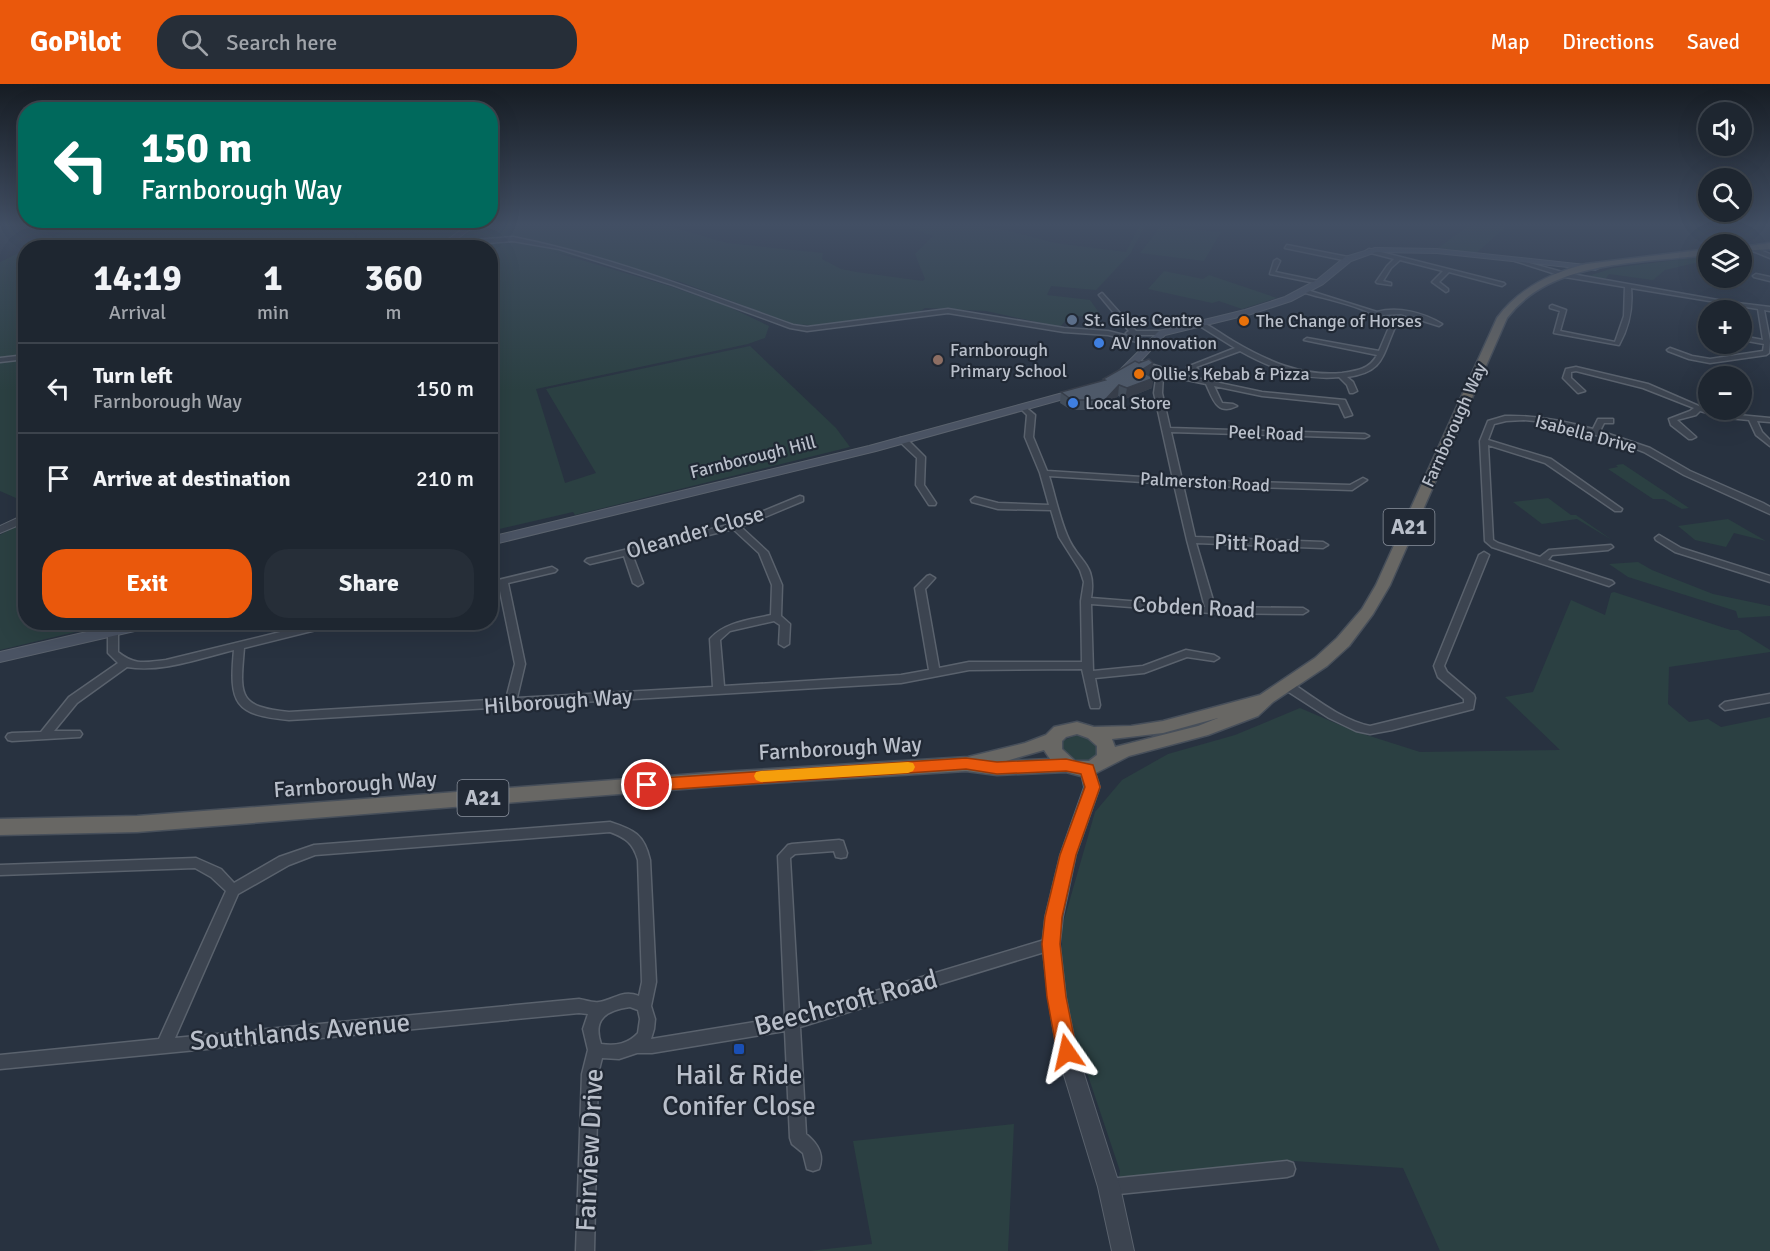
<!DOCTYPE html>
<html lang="en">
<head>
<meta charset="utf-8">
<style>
  body { margin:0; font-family:Signika,sans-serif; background:#262e38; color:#f1f3f6; height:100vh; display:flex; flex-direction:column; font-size:22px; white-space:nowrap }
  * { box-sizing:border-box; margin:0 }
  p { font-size:20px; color:#a1a5ab }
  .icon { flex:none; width:33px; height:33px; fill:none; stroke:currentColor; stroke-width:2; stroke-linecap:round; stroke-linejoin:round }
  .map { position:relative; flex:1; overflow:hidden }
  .side { position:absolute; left:18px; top:156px; width:480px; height:390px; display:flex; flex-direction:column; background:#1e2630; border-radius:24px; box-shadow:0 6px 24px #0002,0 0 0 2px #3c434c }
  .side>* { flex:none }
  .banner { position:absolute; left:18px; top:18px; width:480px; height:126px; border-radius:24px; box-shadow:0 6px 24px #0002,0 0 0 2px #3c434c; background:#00695c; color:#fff; overflow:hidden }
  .fabs { position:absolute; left:1698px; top:18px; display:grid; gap:12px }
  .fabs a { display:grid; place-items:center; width:54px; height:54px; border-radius:50%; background:#1e2630; box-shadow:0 6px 24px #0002,0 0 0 2px #3c434c; font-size:30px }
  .pin { position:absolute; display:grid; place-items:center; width:51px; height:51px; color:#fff; margin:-26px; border:3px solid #fff; border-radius:50%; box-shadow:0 2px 6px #0007 }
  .me { position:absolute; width:66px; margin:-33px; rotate:349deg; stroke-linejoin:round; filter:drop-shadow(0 0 4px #0008) }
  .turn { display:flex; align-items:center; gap:21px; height:126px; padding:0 24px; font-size:27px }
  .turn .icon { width:78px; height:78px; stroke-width:2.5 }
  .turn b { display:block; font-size:42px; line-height:51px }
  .eta { display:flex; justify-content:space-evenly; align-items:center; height:102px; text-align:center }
  .eta b { font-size:36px; font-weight:700; line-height:42px }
  .cta { display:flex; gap:12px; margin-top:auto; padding:12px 24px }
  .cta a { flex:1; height:69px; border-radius:24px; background:#ea580c; color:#fff; font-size:24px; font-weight:700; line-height:69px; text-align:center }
  .cta a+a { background:#262e38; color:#f1f3f6 }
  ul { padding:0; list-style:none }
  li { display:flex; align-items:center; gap:18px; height:90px; padding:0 24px; border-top:2px solid #3c434c }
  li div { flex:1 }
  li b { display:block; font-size:22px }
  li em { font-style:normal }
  header { display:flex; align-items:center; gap:36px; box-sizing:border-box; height:84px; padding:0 30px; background:#ea580c; color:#fff }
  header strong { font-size:28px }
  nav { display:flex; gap:33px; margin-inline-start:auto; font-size:21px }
  .search { width:420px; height:54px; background:#262e38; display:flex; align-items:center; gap:15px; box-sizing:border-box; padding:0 21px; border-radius:24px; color:#a1a5ab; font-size:22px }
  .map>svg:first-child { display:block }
</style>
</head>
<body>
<header>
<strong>GoPilot</strong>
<div class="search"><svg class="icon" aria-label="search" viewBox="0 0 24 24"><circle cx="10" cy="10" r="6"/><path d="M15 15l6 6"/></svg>Search here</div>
<nav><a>Map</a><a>Directions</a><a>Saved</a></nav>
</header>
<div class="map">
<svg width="1770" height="1167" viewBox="0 0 1770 1167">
  <rect width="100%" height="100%" fill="#283240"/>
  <path fill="#2b4042" d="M77 142H342L355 151V163H31Z
    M344 142H668L727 159 823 169 822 175 841 185 856 188 923 197 925 195 915 170 933 152 908 142H972L1006 146 1055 159 1126 168 1139 142H1145L1130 170 1096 206 1051 202 1047 211 1090 216 1102 233 1069 232 1061 242H1055L986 227 925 224 919 228 824 242 793 240 681 198 551 167 669 202 727 222 769 242 765 254 748 260 536 305 565 399 596 389 546 305 750 262 836 344 850 363 575 431 573 428 491 447 490 164 443 163 448 160 436 164 357 163V151Z
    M1161 142 1221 148 1204 177 1140 169Z
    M1468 142H1507L1476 169 1438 164Z
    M25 166V418L0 407V178Z
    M1706 172 1708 176 1665 186 1653 196 1609 190 1604 197 1585 193 1613 184Z
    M1164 187 1203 195 1209 191 1277 214 1242 225 1219 217 1212 219 1148 205Z
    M1623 380 1689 424 1682 425 1664 415H1653L1608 385 1618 383 1616 381Z
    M1548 414 1571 431H1576L1612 456 1577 435 1542 440 1513 418Z
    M1728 435 1766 457 1734 449 1726 463 1695 456 1678 442Z
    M25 437 26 538 113 539 0 566V451Z
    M1638 478 1652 486 1713 510 1770 522V532L1738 534 1736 527 1628 493 1609 480Z
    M1614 508 1731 546H1738L1770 566V568L1669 583 1668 620 1689 638 1708 635 1721 643 1770 633V1167H1440L1403 1084 1293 1077 1129 1096 1119 1093 1120 1087 1062 914V843L1095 728 1122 696 1168 670 1235 651 1300 624 1354 647 1420 668 1560 666 1505 613 1533 608 1571 516 1605 531 1611 509Z
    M1077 651 1093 656 1099 664 1097 673C1082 682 1074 677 1061 666L1062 657Z
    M1014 1040 1008 1167H809L872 1160 853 1057Z"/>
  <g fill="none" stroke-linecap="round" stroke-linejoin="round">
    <g stroke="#5a626d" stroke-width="3">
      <path id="minor" d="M513 153C609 172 701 208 793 241L807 243 948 225 1064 244 1108 247 1128 252 1126 249 1129 247 1099 211 1102 209 1136 247H1162L1165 249 1162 251H1136L1134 253 1152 258 1153 259 1150 261 1108 251 1064 248 948 229 807 247 790 244 673 201 559 165 513 157 446 162 443 160 446 158Z
        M1287 161 1348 173 1351 175 1348 177 1285 164Z
        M1750 162 1770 170V174L1748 165Z
        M1369 165 1504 199 1505 200 1502 202 1449 188 1439 198 1448 205V207L1446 208 1432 198 1443 187 1400 176 1391 184 1383 197 1391 199V201L1377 199 1376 198 1387 182 1394 175 1367 168 1366 167Z
        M1277 175 1280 177 1275 188 1323 198 1320 200 1270 190 1274 177Z
        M1515 175 1566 189 1729 218 1770 223V227L1764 226 1770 257 1769 269 1766 271 1710 279 1689 275 1668 267 1667 266 1670 264 1692 272 1710 275 1763 267 1764 260 1742 256V252L1763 256 1758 225 1631 204C1633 225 1629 243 1619 261L1554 249 1560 227 1550 224V222L1552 221 1566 226 1560 247 1615 258 1624 232 1625 203 1565 193 1515 177Z
        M1756 190 1770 193V197L1754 193 1753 192Z
        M1304 205 1377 228C1398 222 1424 229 1442 240L1439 242 1401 230 1382 231 1396 241C1382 271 1385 288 1347 293L1353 298 1357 307 1353 309H1350L1347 301 1339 293C1304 297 1270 284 1240 267L1196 283 1198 285 1197 286H1193L1187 283 1235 264 1195 239 1194 238 1197 236C1210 241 1221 250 1233 257 1267 277 1302 293 1342 289 1357 287 1370 285 1377 271L1304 256 1307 254 1379 267 1390 241C1370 223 1328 216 1302 208V206Z
        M26 271V275L0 278V274Z
        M1138 276 1160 283 1163 287 1262 308 1345 316 1352 331 1345 333 1339 320 1262 312 1214 302 1222 319 1233 320 1237 322C1217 332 1213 315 1206 300L1163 291 1162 309 1170 344 1365 350 1369 352 1365 354 1171 348 1182 396 1350 401 1363 394 1367 396 1352 406 1183 401 1195 453 1323 458 1328 461 1323 464 1196 459 1215 523 1303 524 1308 527 1303 530 1211 529 1091 520 1093 587 1143 582 1186 566 1214 571 1219 574 1214 577 1187 573 1144 589 1095 594 1100 621 1099 624H1091L1090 621 1082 585 969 586 901 599 514 622 510 624 506 623 289 636C234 631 229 619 234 566 200 574 162 589 127 583L77 619 54 647H80L82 650 80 653 12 657 8 656 6 653 8 650 12 649 41 648 69 613 118 579 108 569V548L113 545 118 548V568C135 582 146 578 166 576L321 538H341L336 541 244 564C240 611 237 623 289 628L506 615 515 580 499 502 490 504V498L552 483 557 486 555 488 508 499 525 580 517 614 713 603 710 555C725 538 750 536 771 531L772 501 759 469 733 445 632 470 643 499 638 502 633 499 624 472 590 480 585 477 587 475 732 440 800 412 803 413V417L741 443 768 468 782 501 781 532 790 540 789 560 784 563 779 560 780 541 774 537 730 547 720 556 724 602 901 591 929 586 915 504 927 492 930 491 935 494 925 505 939 584 969 578H1082L1081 517 1084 498 1080 486 1059 453 1051 426 998 425 972 418 971 416 975 413 998 419 1049 421 1040 389 1025 353 1027 331 1019 323 1023 321 1035 331 1033 353 1047 387 1173 395 1154 309 1157 288 1155 285 1136 279 1135 278ZM1049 392 1174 400 1187 456 1205 523 1091 514C1097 478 1078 479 1067 451 1059 432 1055 411 1049 392Z
        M1576 283 1648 300 1708 326 1728 330 1770 334V338L1757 337 1762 348 1770 356V362L1756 351 1749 336 1728 334 1700 327 1696 331 1677 336 1696 353 1692 355H1689L1671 341 1669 335 1690 327 1694 324 1643 304 1576 287 1571 288V294L1585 307 1578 309 1563 294 1566 285Z
        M1505 332C1536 331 1564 337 1593 345L1598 335H1613V339H1604L1600 347 1650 364 1690 387 1763 419 1770 423V430L1684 391 1644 368 1611 355 1546 338 1524 336 1506 337 1494 340 1488 356 1551 375 1622 425 1621 427H1615L1545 379 1488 361 1493 456 1498 459 1540 473 1549 466 1611 461 1613 463 1608 466 1552 471 1548 476 1612 497 1614 499 1609 502 1492 463 1485 457 1480 357 1488 337Z
        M900 354H906L925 373 924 401 936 419 935 421H929L916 401 917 374 900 358Z
        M1659 451 1681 464 1770 492V498L1675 468 1656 456 1655 454Z
        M1484 468 1489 471 1444 582 1447 588 1474 611 1475 614 1473 625 1392 646 1370 650 1356 647 1329 634 1284 605 1283 602 1284 599H1292C1316 615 1342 636 1370 642L1464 619V615L1438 593 1434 582 1479 471Z
        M1770 610V618L1725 626 1720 622 1725 618Z
        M610 738C634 746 644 750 650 776L656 898 651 922 655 935 654 945 651 955 785 933 778 772 788 761 792 760 839 756 843 757 847 769 846 773 841 774 836 773 834 767 795 770 790 774 799 930 1051 854 1056 856 1058 860 1056 864 1051 866 800 943 806 1050C817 1059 825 1070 819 1085L813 1087 807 1085 803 1069 792 1060 790 1054 785 947 652 969H637L619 975 602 974 598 990 594 1167H576L582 990 588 966 583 945 588 930 579 929 0 985V971L159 955 226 807 211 793 195 784 0 791V781L196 774 221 785 234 799 279 773 314 761ZM610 748C626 754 633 759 638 776L642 898 639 912C622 905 614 916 599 918 593 919 585 916 579 915L175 954 238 810 289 781 315 771ZM630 923 638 926 640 935 638 949C628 960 616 962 601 960 592 934 608 926 630 923Z
        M1287 1077 1293 1079 1295 1085 1293 1091 1287 1093 1109 1111 1103 1109 1101 1103 1103 1097 1109 1095Z"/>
    </g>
    <g stroke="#5a626d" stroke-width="2">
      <path id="tertiary" d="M466 142H474L445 164H437Z
        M26 430V438L0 449V442Z
        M1088 679 1093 681 1100 703 1076 771 1063 833 1060 860 1066 913 1077 968 1120 1103 1134 1167H1112L1098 1103 1057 968 1048 913 1042 860 1045 833 1060 771 1084 703 1080 685 1083 681Z"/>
    </g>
    <g stroke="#5a626d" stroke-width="2">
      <path id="secondary" d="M1375 164 1437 165 1595 182 1599 184 1595 186 1437 169 1376 168 1351 177 1323 200 1291 217 1251 230 1165 251 1132 286 1122 292 1117 289 1159 247 1245 226 1285 213 1317 196 1345 173Z
        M1081 304 1086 307 1085 309 876 367 490 461V453L869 362Z
        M130 538H159L152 543 0 578V568Z"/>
    </g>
    <g stroke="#474f5a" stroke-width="3">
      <path id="trunk" d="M1770 159V165L1742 167V163Z
        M1708 165V171C1642 179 1550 176 1507 234L1390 501 1373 530 1349 562 1327 582 1273 618 1258 632 1208 651 1129 672 1094 690 1081 692 1066 688 997 691 966 687 721 702 137 748 0 751V735L137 732 721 688 968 673 1025 659 1046 651 1054 643 1077 638 1094 643 1131 642 1163 637 1260 611 1315 574 1337 554 1362 525 1376 501 1497 234C1519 204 1551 189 1586 180ZM1218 634 1198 642 1115 663 1112 655 1163 649ZM1077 650 1088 654 1097 662V671L1089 677H1075L1062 665V657L1066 653ZM1044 666 1050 675 1006 677Z"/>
    </g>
    <use href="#minor" fill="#3c4450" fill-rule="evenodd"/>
    <use href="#tertiary" fill="#3c4450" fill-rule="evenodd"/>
    <use href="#secondary" fill="#4a5363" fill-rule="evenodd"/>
    <use href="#trunk" fill="#686764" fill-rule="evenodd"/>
  </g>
  <path fill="#434d5a" d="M1151 289 1148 291 1152 304 1125 315 1118 312 1104 326H1071L1060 319 1061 308 1102 297 1103 295Z"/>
  <path fill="#373e4a" d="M1153 279 1151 289 1138 297 1140 287Z
    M1154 294 1152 304 1125 315 1127 304Z
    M1119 301 1118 312 1104 326 1105 316Z"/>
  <path fill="#4e5969" stroke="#373e4a" stroke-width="1.5" d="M1149 275 1153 279 1140 287 1154 294 1127 304 1119 301 1105 316H1072L1061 308 1105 296 1103 295 1135 277 1139 279Z"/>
  <linearGradient id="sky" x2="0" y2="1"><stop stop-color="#161c23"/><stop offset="0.46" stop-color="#424f64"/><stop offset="1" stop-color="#424f64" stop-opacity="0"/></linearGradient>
  <rect width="1770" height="306" fill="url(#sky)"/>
  <path fill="#ea580c" stroke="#983908" stroke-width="1.5" d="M966 674 997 678 1066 675 1093 681 1100 703 1076 771 1062 833 1060 860 1066 913 1077 968 1074 975 1067 977 1060 975 1057 968 1047 913 1042 860 1045 833 1060 771 1085 703 1081 690 1066 687 997 690 966 685 647 707 642 705 640 701 642 697 647 695Z"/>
  <path fill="#f59e0b" d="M908 678 913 679 915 683 913 687 908 689 761 698 756 696 754 692 756 688 761 687Z"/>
  <circle fill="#5c6f8a" stroke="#212935" stroke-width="2" cx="1072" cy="236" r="6"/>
  <g fill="#e8710a" stroke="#212935" stroke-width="2">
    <circle cx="1244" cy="237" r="6"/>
    <circle cx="1139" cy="290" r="6"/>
  </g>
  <g fill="#3f7fe0" stroke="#212935" stroke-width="2">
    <circle cx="1099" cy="259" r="6"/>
    <circle cx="1073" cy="319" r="6"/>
  </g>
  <circle fill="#8d6e63" stroke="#212935" stroke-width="2" cx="938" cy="276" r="6"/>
  <rect fill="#1a4fb4" stroke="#212935" stroke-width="2" x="733" y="959" width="12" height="12" rx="3"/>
  <g text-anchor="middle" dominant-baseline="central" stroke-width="4.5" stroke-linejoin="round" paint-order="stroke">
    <g font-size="18" fill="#b9bfca" stroke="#212935" text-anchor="start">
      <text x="1084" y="236">St. Giles Centre</text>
      <text x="1256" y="237">The Change of Horses</text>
      <text x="1111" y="259">AV Innovation</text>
      <text x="950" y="266">Farnborough<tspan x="950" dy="21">Primary School</tspan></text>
      <text x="1151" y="290">Ollie's Kebab &amp; Pizza</text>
      <text x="1085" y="319">Local Store</text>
    </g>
    <g font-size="18" fill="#b9bfca" stroke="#212935">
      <text transform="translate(1454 341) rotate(-66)">Farnborough Way</text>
      <text transform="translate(1266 349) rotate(2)">Peel Road</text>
      <text transform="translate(1586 350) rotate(15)">Isabella Drive</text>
      <text transform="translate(753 373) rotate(-14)">Farnborough Hill</text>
      <text transform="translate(1205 398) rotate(3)">Palmerston Road</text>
    </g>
    <g fill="#212935" stroke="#8b929d" stroke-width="1.5">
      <rect x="1383.5" y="425" width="51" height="36" rx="4.5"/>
      <rect x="457.5" y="696" width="51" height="36" rx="4.5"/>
    </g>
    <g font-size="21" font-weight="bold" fill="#b9bfca">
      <text x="1409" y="443">A21</text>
      <text x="483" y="714">A21</text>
    </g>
    <g font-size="22" fill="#b9bfca" stroke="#212935">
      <text transform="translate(695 448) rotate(-16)">Oleander Close</text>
      <text transform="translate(1257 459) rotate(2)">Pitt Road</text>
      <text transform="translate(1194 523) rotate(3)">Cobden Road</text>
      <text transform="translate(558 617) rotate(-4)">Hilborough Way</text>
      <text transform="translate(840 664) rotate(-3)">Farnborough Way</text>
      <text transform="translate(355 700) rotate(-4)">Farnborough Way</text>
    </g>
    <g font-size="27" fill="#b9bfca" stroke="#212935">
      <text transform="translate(846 919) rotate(-15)">Beechcroft Road</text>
      <text transform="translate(300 948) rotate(-5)">Southlands Avenue</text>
      <text transform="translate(590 1066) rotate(-87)">Fairview Drive</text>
    </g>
    <g font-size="27" fill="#b9bfca" stroke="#212935">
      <text x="739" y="991">Hail &amp; Ride<tspan x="739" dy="31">Conifer Close</tspan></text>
    </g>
  </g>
</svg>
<div class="fabs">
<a><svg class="icon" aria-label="sound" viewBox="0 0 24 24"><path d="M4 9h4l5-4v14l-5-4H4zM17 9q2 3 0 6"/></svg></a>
<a><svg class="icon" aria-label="search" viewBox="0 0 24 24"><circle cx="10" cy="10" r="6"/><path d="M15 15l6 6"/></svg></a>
<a><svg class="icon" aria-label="layers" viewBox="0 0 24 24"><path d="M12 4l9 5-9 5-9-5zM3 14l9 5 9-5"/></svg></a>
<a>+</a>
<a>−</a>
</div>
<div class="pin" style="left:647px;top:701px;background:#d93025"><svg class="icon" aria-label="arrive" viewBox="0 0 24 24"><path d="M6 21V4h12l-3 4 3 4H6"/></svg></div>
<svg class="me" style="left:1067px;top:968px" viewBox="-20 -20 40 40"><path d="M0-17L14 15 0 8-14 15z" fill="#ea580c" stroke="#fff" stroke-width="4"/></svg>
<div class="banner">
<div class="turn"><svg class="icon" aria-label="left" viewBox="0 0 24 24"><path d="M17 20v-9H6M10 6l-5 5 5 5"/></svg><div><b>150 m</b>Farnborough Way</div></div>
</div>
<section class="side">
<div class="eta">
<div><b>14:19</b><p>Arrival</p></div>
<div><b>1</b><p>min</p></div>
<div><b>360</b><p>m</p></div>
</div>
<ul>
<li><svg class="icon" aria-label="left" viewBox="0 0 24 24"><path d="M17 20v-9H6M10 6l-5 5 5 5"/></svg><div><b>Turn left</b><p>Farnborough Way</p></div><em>150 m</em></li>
<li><svg class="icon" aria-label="arrive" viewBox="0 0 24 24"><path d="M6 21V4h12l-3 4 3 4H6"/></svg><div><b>Arrive at destination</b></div><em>210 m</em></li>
</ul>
<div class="cta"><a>Exit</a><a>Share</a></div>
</section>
</div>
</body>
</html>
